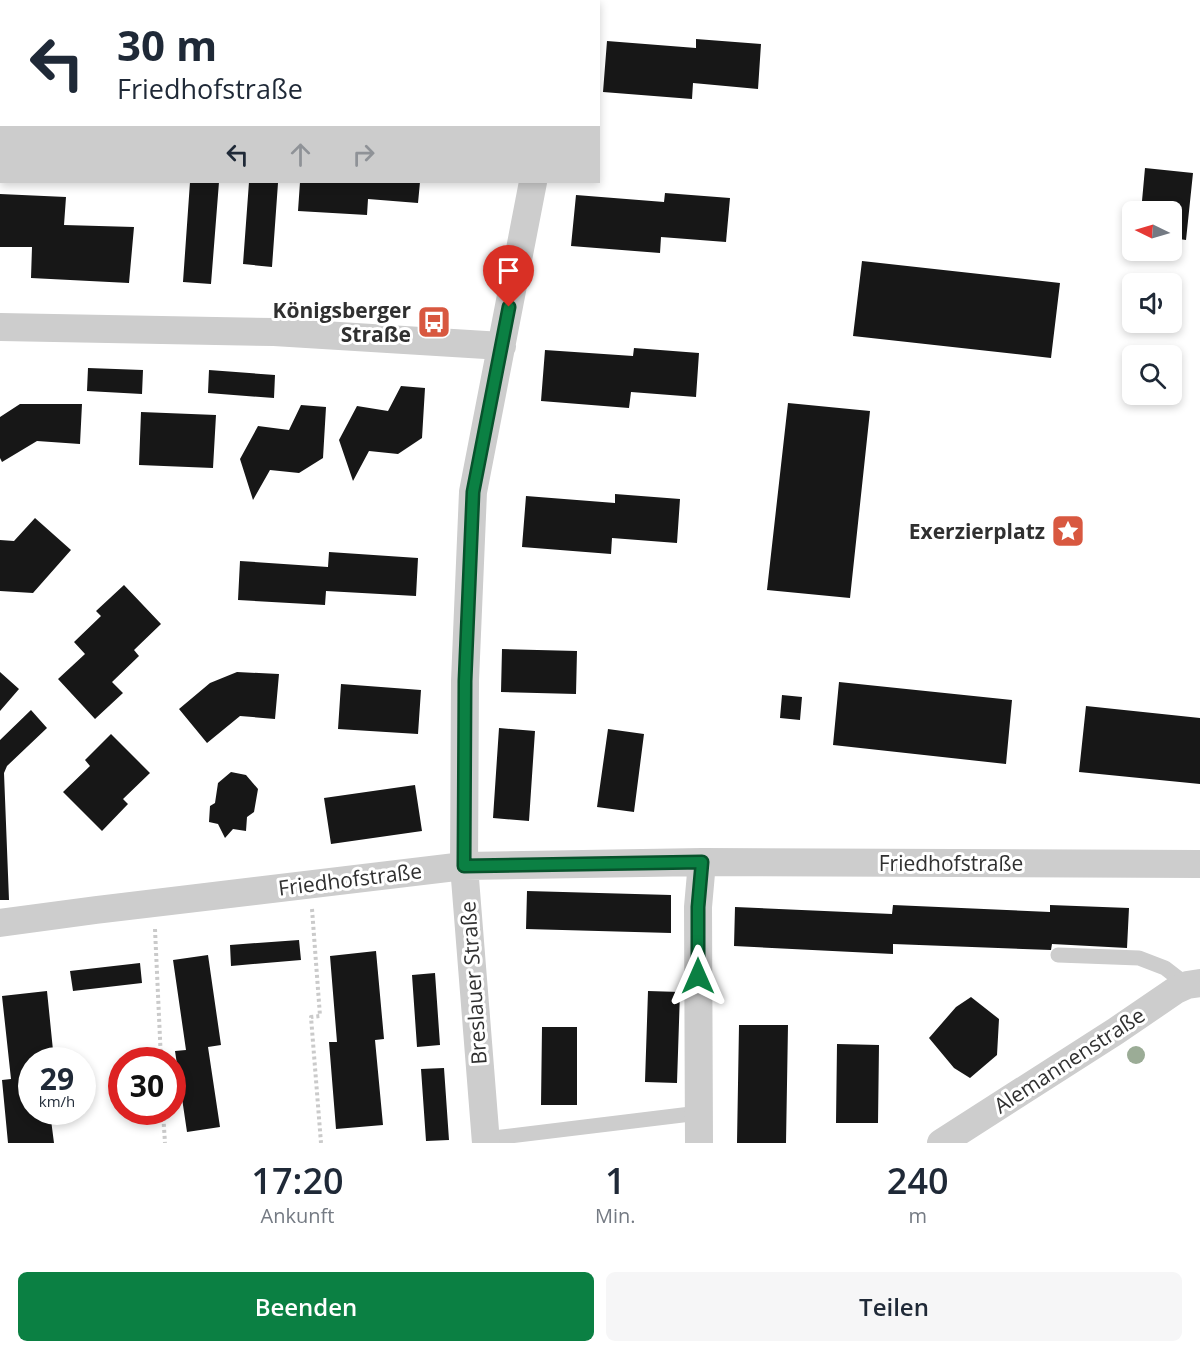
<!DOCTYPE html>
<html lang="de">
<head>
<meta charset="utf-8">
<style>
  body { margin:0; font-family:"Open Sans",sans-serif; background:#f6f6f7; color:#1f2937; height:100vh; display:flex; flex-direction:column; font-size:22px; white-space:nowrap }
  * { box-sizing:border-box; margin:0 }
  p { font-size:20px; color:#747a83 }
  .icon { flex:none; width:33px; height:33px; fill:none; stroke:currentColor; stroke-width:2; stroke-linecap:round; stroke-linejoin:round }
  .map { position:relative; height:1143px; overflow:hidden }
  .drawer { display:flex; flex-direction:column; background:#fff; flex:1 }
  .drawer>* { flex:none }
  .top-card { position:absolute; left:0px; top:0px; width:600px; height:183px; box-shadow:0 3px 9px #0003; background:#fff; color:#1f2937; overflow:hidden }
  .needle { width:39px; rotate:275deg }
  .tools { position:absolute; left:1122px; top:201px; display:grid; gap:12px }
  .tools a { display:grid; place-items:center; width:60px; height:60px; border-radius:9px; background:#fff; box-shadow:0 3px 9px #0003; font-size:30px }
  .speed { position:absolute; left:18px; top:1047px; display:flex; gap:12px; font-size:30px; font-weight:700; text-align:center }
  .speed>* { display:grid; place-content:center; width:78px; height:78px; border-radius:50%; background:#fff; box-shadow:0 3px 9px #0003; line-height:1 }
  .speed small { font-size:15px; font-weight:400 }
  .speed .limit { border:9px solid #d22; background:#fff; color:#111 }
  .pin { position:absolute; display:grid; place-items:center; width:51px; height:51px; color:#fff; margin:-62px -26px; border-radius:50% 50% 50% 0; rotate:-45deg; box-shadow:0 0 6px #0007 }
  .pin .icon { rotate:45deg }
  .me { position:absolute; width:66px; margin:-33px; rotate:0deg; stroke-linejoin:round; filter:drop-shadow(0 0 4px #0008) }
  .turn { display:flex; align-items:center; gap:21px; height:126px; padding:0 18px; font-size:27px }
  .turn .icon { width:78px; height:78px; stroke-width:2.5 }
  .turn b { display:block; font-size:42px; line-height:51px }
  .lanes { display:flex; align-items:center; height:57px; padding:0 18px; background:#0003; justify-content:center; gap:30px; direction:ltr }
  .lanes .off { opacity:.35 }
  .eta { display:flex; justify-content:space-evenly; align-items:center; height:102px; text-align:center }
  .eta b { font-size:36px; font-weight:600; line-height:42px }
  .primary-button { display:flex; gap:12px; margin-top:auto; padding:12px 18px }
  .primary-button a { flex:1; height:69px; border-radius:9px; background:#0b8043; color:#fff; font-size:24px; font-weight:600; line-height:69px; text-align:center }
  .primary-button a+a { background:#f6f6f7; color:#1f2937 }
  .map>svg:first-child { display:block }
</style>
</head>
<body>
<div class="map">
<svg width="1200" height="1143" viewBox="0 0 1200 1143">
  <rect width="100%" height="100%" fill="#fff"/>
  <path fill="#171717" d="M696 39 761 44 758 89 693 83 692 99 603 92 607 41 696 48Z
    M1145 168 1193 173 1186 240 1172 238V212H1141Z
    M190 182H219L211 284 183 282Z
    M249 182 278 183 272 267 243 264Z
    M300 182H420L418 203 368 199 367 215 298 211Z
    M665 193 730 198 726 242 661 237 660 253 571 246 576 195 664 202Z
    M0 194 66 197 64 225 134 227 129 283 31 278 32 247H0Z
    M862 261 1060 283 1051 358 853 336Z
    M634 348 699 353 696 397 631 392 629 408 541 401 545 350 633 356Z
    M88 368 143 370 142 394 87 391Z
    M209 370 275 375 274 398 208 393Z
    M401 386 425 388 422 438 398 454 369 451 353 481 339 440 357 406 388 411Z
    M788 403 870 411 850 598 767 590Z
    M20 404H82L80 444 37 441 2 462 0 458V417Z
    M301 405 326 407 323 458 299 473 270 470 253 500 240 459 258 426 289 430Z
    M141 412 216 415 213 468 139 465Z
    M615 494 680 499 677 543 612 538 611 554 522 547 526 496 615 503Z
    M35 518 71 550 33 593 0 591V540L14 541Z
    M329 552 418 558 416 596 326 591 325 605 238 600 240 561 328 567Z
    M124 585 161 624 134 650 139 656 112 682 123 693 95 719 58 679 85 654 74 642 101 616 96 611Z
    M502 649 577 651 576 694 501 692Z
    M0 672 19 689 0 711Z
    M237 672 279 674 275 719 240 716 207 743 179 709 210 683Z
    M839 682 1012 700 1006 764 833 745Z
    M341 684 421 690 418 734 338 729Z
    M782 695 802 697 800 720 780 718Z
    M1086 706 1200 718V784L1079 772Z
    M31 710 47 728 7 766 4 773 9 900H0V740Z
    M499 728 535 731 529 821 493 818Z
    M608 729 644 734 634 812 597 807Z
    M111 734 150 773 123 799 128 804 102 831 63 792 90 766 85 760Z
    M231 772 246 775 258 789 254 812 247 817 246 831 233 829 225 838 218 824 209 822 210 806 215 803 218 783Z
    M415 785 422 831 331 844 324 798Z
    M527 891 671 895V933L526 929Z
    M893 905 1050 912V905L1129 908 1127 948 1052 944 1051 950 893 944V954L734 946 735 907 892 914Z
    M299 940 301 960 231 966 230 945Z
    M376 951 384 1039 375 1040 383 1125 336 1129 329 1042H337L330 956Z
    M208 955 221 1045 208 1047 220 1127 187 1132 175 1051 186 1050 173 960Z
    M140 963 142 983 73 991 70 971Z
    M435 973 440 1045 417 1047 412 975Z
    M47 991 54 1060H32V1112H50L54 1143H8L2 1080 11 1079 2 996Z
    M648 991 680 992 677 1083 645 1082Z
    M971 997 999 1019 997 1055 970 1078 954 1068 929 1038 956 1007Z
    M739 1025H788L786 1143H737Z
    M542 1027H577V1105H541Z
    M837 1044 879 1045 878 1123H836Z
    M444 1068 449 1140 426 1141 421 1069Z"/>
  <g fill="none" stroke-linecap="round" stroke-linejoin="round">
    <path stroke="#cacaca" stroke-width="4" stroke-dasharray="3 3" stroke-linecap="butt" d="M312 909 320 1016 311 1017 321 1143
      M155 929 161 1060
      M163 1112 165 1143"/>
    <path stroke="#cdcdcd" stroke-width="15" d="M1058 955 1139 958 1165 968 1187 985
      M485 1139 699 1113"/>
    <path stroke="#cdcdcd" stroke-width="28" d="M579 2V0
      M0 327 274 332 502 346
      M0 923 96 910 464 866 702 862 1200 864
      M486 1143 464 866 465 681 473 492 533 182
      M699 1143 698 907 702 862
      M941 1143 1116 1031 1176 990 1187 985 1200 983"/>
  </g>
  <circle fill="#9bac96" cx="1136" cy="1055" r="9"/>
  <g fill="none" stroke-linecap="round" stroke-linejoin="round">
    <g stroke="#07532c" stroke-width="15">
      <path id="route" d="M509 307 473 492 465 681 464 866 702 862 698 907V976"/>
    </g>
    <use href="#route" stroke="#0b8043" stroke-width="10"/>
  </g>
  <defs>
    <g id="bus-square" transform="scale(1.725)"><rect x="-9" y="-9" width="18" height="18" rx="4" fill="#d85840" stroke="#fff"/><path d="M-5-6H5V4H4V6H2V4H-2V6H-4V4H-5ZM-3.5-4V0h7V-4ZM-3.5 1.2v1.5H-2V1.2ZM2 1.2v1.5H3.5V1.2Z" fill="#fff"/></g>
    <g id="sight-square" transform="scale(1.725)"><rect x="-9" y="-9" width="18" height="18" rx="4" fill="#d85840" stroke="#fff"/><path d="M0-6L1.8-2.2L6-1.7L2.9 1.2L3.7 5.4L0 3.3L-3.7 5.4L-2.9 1.2L-6-1.7L-1.8-2.2Z" fill="#fff"/></g>
  </defs>
  <g fill-rule="evenodd">
    <use href="#bus-square" x="434" y="322"/>
    <use href="#sight-square" x="1068" y="531"/>
  </g>
  <g text-anchor="middle" dominant-baseline="central" stroke-width="6" stroke-linejoin="round" paint-order="stroke">
    <g font-size="21" font-weight="bold" fill="#303030" stroke="#fff" text-anchor="end">
      <text x="411" y="310">Königsberger<tspan x="411" dy="24">Straße</tspan></text>
      <text x="1045" y="531">Exerzierplatz</text>
    </g>
    <g font-size="21" fill="#303030" stroke="#fff">
      <text x="951" y="863">Friedhofstraße</text>
      <text transform="translate(350 879) rotate(-7)">Friedhofstraße</text>
      <text transform="translate(473 983) rotate(-94)">Breslauer Straße</text>
      <text transform="translate(1069 1060) rotate(-33)">Alemannenstraße</text>
    </g>
  </g>
</svg>
<div class="tools">
<a><svg class="needle" viewBox="-14 -14 28 28"><path d="M0-13l5 13h-10z" fill="#e53935"/><path d="M0 13l5-13h-10z" fill="#747a83"/></svg></a>
<a><svg class="icon" aria-label="sound" viewBox="0 0 24 24"><path d="M4 9h4l5-4v14l-5-4H4zM17 9q2 3 0 6"/></svg></a>
<a><svg class="icon" aria-label="search" viewBox="0 0 24 24"><circle cx="10" cy="10" r="6"/><path d="M15 15l6 6"/></svg></a>
</div>
<div class="speed"><div>29<small>km/h</small></div><div class="limit">30</div></div>
<div class="pin" style="left:509px;top:307px;background:#d93025"><svg class="icon" aria-label="arrive" viewBox="0 0 24 24"><path d="M6 21V4h12l-3 4 3 4H6"/></svg></div>
<svg class="me" style="left:698px;top:976px" viewBox="-20 -20 40 40"><path d="M0-17L14 15 0 8-14 15z" fill="#0b8043" stroke="#fff" stroke-width="4"/></svg>
<div class="top-card">
<div class="turn"><svg class="icon" aria-label="left" viewBox="0 0 24 24"><path d="M17 20v-9H6M10 6l-5 5 5 5"/></svg><div><b>30 m</b>Friedhofstraße</div></div>
<div class="lanes"><svg class="icon" aria-label="left" viewBox="0 0 24 24"><path d="M17 20v-9H6M10 6l-5 5 5 5"/></svg><svg class="icon off" aria-label="ahead" viewBox="0 0 24 24"><path d="M12 20V5M6 11l6-6 6 6"/></svg><svg class="icon off" aria-label="right" viewBox="0 0 24 24"><path d="M7 20v-9h11M14 6l5 5-5 5"/></svg></div>
</div>
</div>
<section class="drawer">
<div class="eta">
<div><b>17:20</b><p>Ankunft</p></div>
<div><b>1</b><p>Min.</p></div>
<div><b>240</b><p>m</p></div>
</div>
<div class="primary-button"><a>Beenden</a><a>Teilen</a></div>
</section>
</body>
</html>
